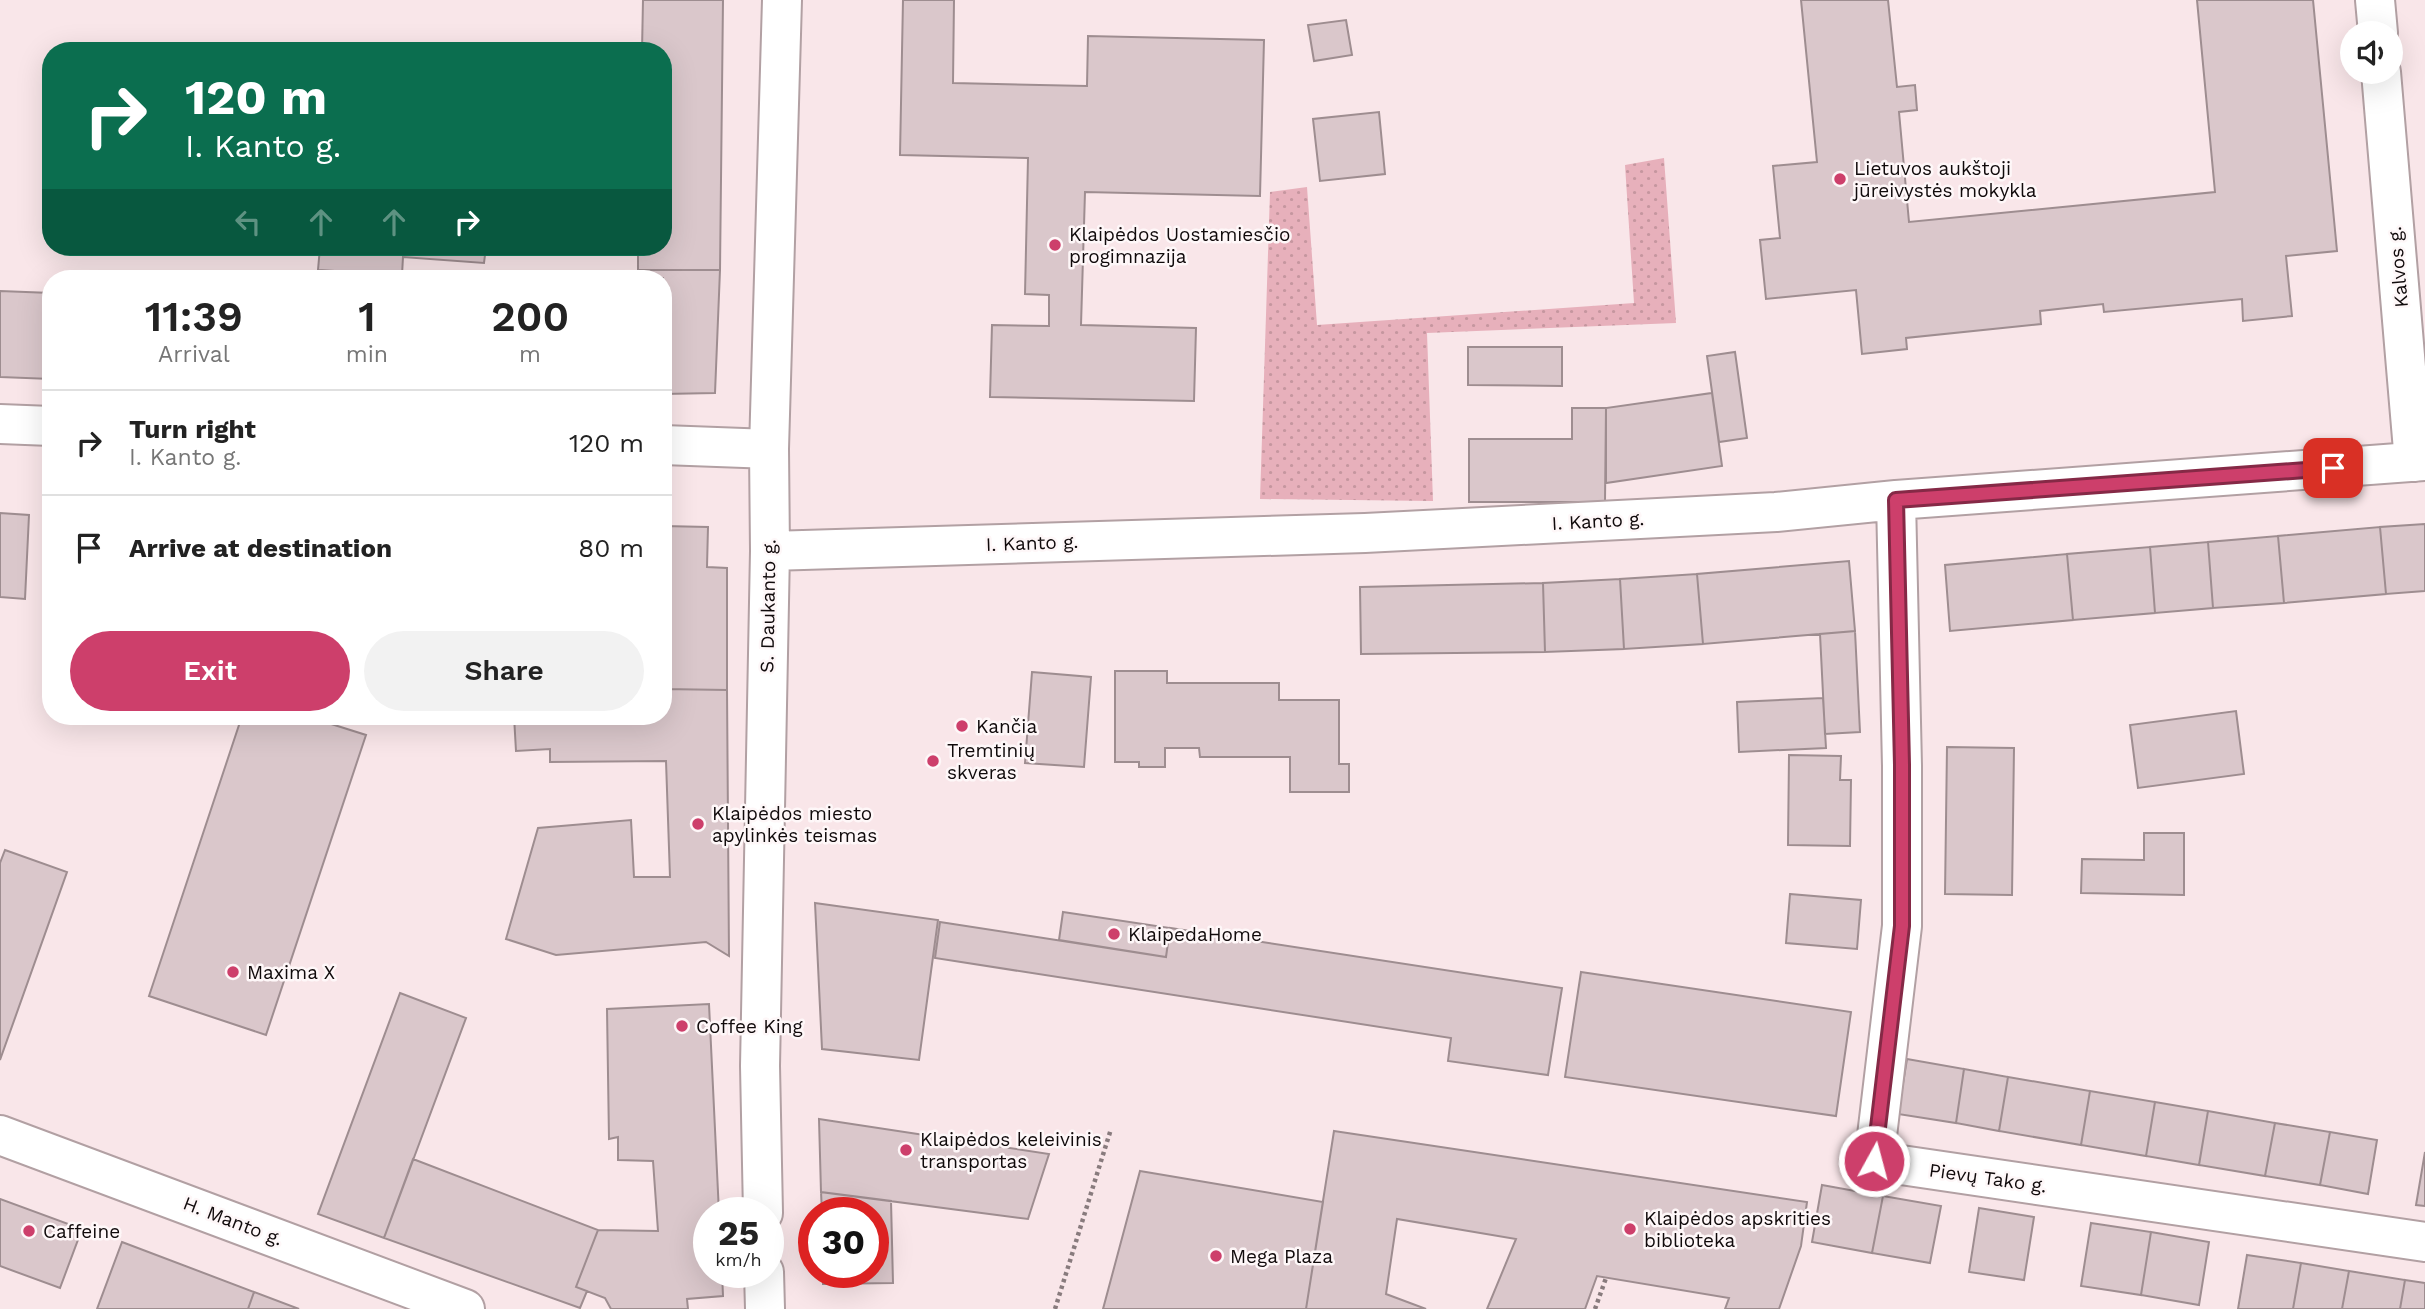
<!DOCTYPE html>
<html lang="en">
<head>
<meta charset="utf-8">
<style>
  body { margin:0; font-family:"Work Sans",sans-serif; background:#f2f2f2; color:#222; height:100vh; display:flex; flex-direction:column; font-size:26px; white-space:nowrap }
  * { box-sizing:border-box; margin:0 }
  p { font-size:23px; color:#767676 }
  .icon { flex:none; width:38px; height:38px; fill:none; stroke:currentColor; stroke-width:2; stroke-linecap:round; stroke-linejoin:round }
  .map { position:relative; flex:1; overflow:hidden }
  .sheet { position:absolute; left:42px; top:270px; width:630px; height:455px; display:flex; flex-direction:column; background:#fff; border-radius:28px; box-shadow:0 7px 28px #0002 }
  .sheet>* { flex:none }
  .top-card { position:absolute; left:42px; top:42px; width:630px; height:214px; border-radius:28px; box-shadow:0 7px 28px #0002; background:#0b6e4f; color:#fff; overflow:hidden }
  .buttons { position:absolute; left:2340px; top:21px; display:grid; gap:14px }
  .buttons a { display:grid; place-items:center; width:63px; height:63px; border-radius:50%; background:#fff; box-shadow:0 7px 28px #0002; font-size:35px }
  .speed { position:absolute; left:693px; top:1197px; display:flex; gap:14px; font-size:35px; font-weight:700; text-align:center }
  .speed>* { display:grid; place-content:center; width:91px; height:91px; border-radius:50%; background:#fff; box-shadow:0 7px 28px #0002; line-height:1 }
  .speed small { font-size:18px; font-weight:400 }
  .speed .limit { border:10px solid #d22; background:#fff; color:#111 }
  .pin { position:absolute; display:grid; place-items:center; width:60px; height:60px; color:#fff; margin:-30px; border-radius:14px; box-shadow:0 4px 10px #0006 }
  .me { position:absolute; width:77px; margin:-38px; rotate:7deg; stroke-linejoin:round; filter:drop-shadow(0 0 5px #0008) }
  .turn { display:flex; align-items:center; gap:24px; height:147px; padding:0 28px; font-size:32px }
  .turn .icon { width:91px; height:91px; stroke-width:2.5 }
  .turn b { display:block; font-size:49px; line-height:60px }
  .lanes { display:flex; align-items:center; height:66px; padding:0 28px; background:#0003; justify-content:center; gap:35px; direction:ltr }
  .lanes .off { opacity:.35 }
  .eta { display:flex; justify-content:space-evenly; align-items:center; height:119px; text-align:center }
  .eta b { font-size:42px; font-weight:600; line-height:49px }
  .primary-button { display:flex; gap:14px; margin-top:auto; padding:14px 28px }
  .primary-button a { flex:1; height:80px; border-radius:42px; background:#cd3f6b; color:#fff; font-size:28px; font-weight:600; line-height:80px; text-align:center }
  .primary-button a+a { background:#f2f2f2; color:#222 }
  ul { padding:0; list-style:none }
  li { display:flex; align-items:center; gap:21px; height:105px; padding:0 28px; border-top:2px solid #e0e0e0 }
  li div { flex:1 }
  li b { display:block; font-size:26px }
  li em { font-style:normal }
  .map>svg:first-child { display:block }
</style>
</head>
<body>
<div class="map">
<svg width="2425" height="1309" viewBox="0 0 2425 1309">
  <defs>
    <pattern id="grass-dots" width="8" height="8" patternUnits="userSpaceOnUse" patternTransform="scale(1.75)"><rect width="8" height="8" fill="#e7b0bb"/><path d="M2 2h.1M6 6h.1" fill="none" stroke="#c5969f" stroke-width="1.8" stroke-linecap="round"/></pattern>
  </defs>
  <rect width="100%" height="100%" fill="#f9e6e9"/>
  <path fill="url(#grass-dots)" d="M1664 158 1676 323 1427 333 1433 501 1260 499 1270 192 1307 187 1317 325 1634 303 1625 165Z"/>
  <path fill="#dac7cb" stroke="#9e8d90" stroke-width="2" d="M643 0H723L720 270H638V247H663V51H642Z
    M903 0H954L953 83 1087 86 1088 36 1264 40 1260 196 1085 192 1081 325 1196 328 1194 401 990 397 992 325 1049 326V295L1025 294 1028 158 900 155Z
    M1801 0H1888L1897 87 1915 85 1917 110 1899 112 1909 222 2215 192 2197 0H2313L2337 251 2286 256 2292 316 2243 321 2242 299 2104 312 2103 304 2040 311 2041 324 1906 338 1907 349 1862 354 1856 290 1766 299 1760 240 1780 238 1773 166 1817 162Z
    M1346 20 1352 55 1314 61 1308 25Z
    M1379 112 1385 174 1320 181 1313 119Z
    M320 247H486L484 263 403 257 402 275 318 270Z
    M638 270H720L715 393 663 394V278H638Z
    M0 291 51 293V379L0 377Z
    M1468 347H1562V386L1468 385Z
    M1735 352 1747 438 1719 442 1707 356Z
    M1712 393 1722 466 1606 483V408Z
    M1572 408H1606L1605 502H1469V439H1572Z
    M0 513 29 515 25 599 0 597Z
    M2425 524V591L2386 594 2380 527Z
    M663 526 708 527 707 567 727 568V690L663 689Z
    M2380 527 2386 594 2284 603 2278 536Z
    M2278 536 2284 603 2213 608 2208 542Z
    M2208 542 2213 608 2155 613 2150 547Z
    M2150 547 2155 613 2073 620 2067 554Z
    M2067 554 2073 620 1950 631 1945 565Z
    M1849 561 1855 631 1703 644 1697 574Z
    M1697 574 1703 644 1624 649 1620 579Z
    M1620 579 1624 649 1545 652 1543 583Z
    M1543 583 1545 652 1361 654 1360 587Z
    M1855 631 1860 732 1825 734 1820 634Z
    M1115 671H1167V683H1279V700H1339V764H1349V792H1290V757H1200L1199 748H1165V767H1139V762H1115Z
    M1032 672 1091 677 1084 767 1025 763Z
    M663 689 727 690 729 956 706 942 556 955 506 939 538 828 631 820 634 877H670L666 761 550 762V749L516 751 514 716H663Z
    M1823 698 1826 748 1739 752 1737 702Z
    M2236 711 2244 774 2138 788 2130 725Z
    M242 716H306L366 735 266 1035 149 996Z
    M1947 747 2014 748 2012 895 1945 894Z
    M1789 755 1841 756 1840 780H1851L1850 846 1788 845Z
    M2144 833H2184V895L2081 893 2082 859 2144 860Z
    M5 850 67 872 0 1060V863Z
    M1790 894 1861 900 1857 949 1786 943Z
    M815 903 938 920 919 1060 822 1049Z
    M1063 912 1170 928 1166 957 1059 940Z
    M940 922 1166 957 1170 928 1562 988 1548 1075 1448 1061 1451 1038 935 958Z
    M1581 972 1851 1012 1836 1116 1565 1077Z
    M400 993 466 1018 384 1238 318 1214Z
    M709 1004 719 1213H709V1272H722L723 1296 687 1299 688 1309H611L605 1298 576 1287 598 1230 658 1231 653 1161 618 1160V1137L609 1139 607 1009Z
    M1907 1059 1964 1069 1956 1123 1898 1114Z
    M1964 1069 2008 1077 1999 1131 1956 1123Z
    M2008 1077 2090 1091 2081 1145 1999 1131Z
    M2090 1091 2155 1102 2146 1156 2081 1145Z
    M2155 1102 2208 1111 2199 1165 2146 1156Z
    M2208 1111 2275 1123 2265 1176 2199 1165Z
    M819 1119 1049 1154 1028 1219 821 1192Z
    M2275 1123 2330 1132 2320 1185 2265 1176Z
    M1334 1131 1807 1202 1801 1246 1779 1309H1725L1729 1298 1597 1276 1585 1309H1487L1516 1239 1397 1219 1386 1294 1426 1309H1306Z
    M2330 1132 2377 1140 2368 1194 2320 1185Z
    M2425 1152V1206L2416 1205Z
    M413 1159 598 1230 576 1287 587 1291 580 1308 384 1238Z
    M1140 1171 1323 1202 1306 1309H1103Z
    M1822 1185 1883 1196 1872 1253 1812 1242Z
    M821 1192 891 1201 893 1283 823 1284V1272H873V1213H822Z
    M1883 1196 1941 1206 1930 1263 1872 1253Z
    M0 1199 82 1229 60 1288 0 1266Z
    M1979 1208 2034 1217 2024 1280 1969 1272Z
    M2091 1223 2151 1232 2141 1295 2081 1286Z
    M2151 1232 2209 1242 2199 1305 2141 1295Z
    M122 1242 254 1292 248 1309H97Z
    M2247 1255 2301 1263 2293 1309H2238Z
    M2301 1263 2349 1271 2342 1309H2293Z
    M2349 1271 2405 1280 2400 1309H2342Z
    M2405 1280 2425 1283V1309H2400Z
    M254 1292 299 1309H248Z"/>
  <g fill="none" stroke-linecap="round" stroke-linejoin="round">
    <g stroke="#b2a0a3" stroke-width="42">
      <path id="minor" d="M2375 0 2378 33
        M2381 72 2414 462
        M0 424 51 426
        M663 445 769 449
        M1896 500 1902 766V926L1874 1161 2425 1242
        M770 551 1365 533 1776 512 1896 500 2425 461
        M763 1213 760 1066 770 551 769 449 782 0
        M764 1272 765 1309"/>
    </g>
    <g stroke="#b2a0a3" stroke-width="42">
      <path id="secondary" d="M0 1135 465 1309"/>
    </g>
    <path stroke="#887b7d" stroke-width="4.5" stroke-dasharray="3.5 3.5" stroke-linecap="butt" d="M1055 1309 1111 1129
      M1595 1309 1606 1278"/>
    <use href="#minor" stroke="#fff" stroke-width="38"/>
    <use href="#secondary" stroke="#fff" stroke-width="38"/>
  </g>
  <g fill="none" stroke-linecap="round" stroke-linejoin="round">
    <g stroke="#852946" stroke-width="18">
      <path id="route" d="M1874 1161 1902 926V765L1896 500 2333 468"/>
    </g>
    <use href="#route" stroke="#cd3f6b" stroke-width="12"/>
  </g>
  <g fill="#cd3f6b" stroke="#fef7f8" stroke-width="2.5">
    <circle cx="1840" cy="179" r="7"/>
    <circle cx="1055" cy="245" r="7"/>
    <circle cx="962" cy="726" r="7"/>
    <circle cx="933" cy="761" r="7"/>
    <circle cx="698" cy="824" r="7"/>
    <circle cx="1114" cy="934" r="7"/>
    <circle cx="233" cy="972" r="7"/>
    <circle cx="682" cy="1026" r="7"/>
    <circle cx="906" cy="1150" r="7"/>
    <circle cx="1630" cy="1229" r="7"/>
    <circle cx="29" cy="1231" r="7"/>
    <circle cx="1216" cy="1256" r="7"/>
  </g>
  <g text-anchor="middle" dominant-baseline="central" stroke-width="5" stroke-linejoin="round" paint-order="stroke">
    <g font-size="19" fill="#100a0b" stroke="#fef7f8" text-anchor="start">
      <text x="1854" y="168">Lietuvos aukštoji<tspan x="1854" dy="22">jūreivystės mokykla</tspan></text>
      <text x="1069" y="234">Klaipėdos Uostamiesčio<tspan x="1069" dy="22">progimnazija</tspan></text>
      <text x="976" y="726">Kančia</text>
      <text x="947" y="750">Tremtinių<tspan x="947" dy="22">skveras</tspan></text>
      <text x="712" y="813">Klaipėdos miesto<tspan x="712" dy="22">apylinkės teismas</tspan></text>
      <text x="1128" y="934">KlaipedaHome</text>
      <text x="247" y="972">Maxima X</text>
      <text x="696" y="1026">Coffee King</text>
      <text x="920" y="1139">Klaipėdos keleivinis<tspan x="920" dy="22">transportas</tspan></text>
      <text x="1644" y="1218">Klaipėdos apskrities<tspan x="1644" dy="22">biblioteka</tspan></text>
      <text x="43" y="1231">Caffeine</text>
      <text x="1230" y="1256">Mega Plaza</text>
    </g>
    <g font-size="19" fill="#100a0b" stroke="#fef7f8">
      <text transform="translate(2398 267) rotate(-95)">Kalvos g.</text>
      <text transform="translate(1598 521) rotate(-3)">I. Kanto g.</text>
      <text transform="translate(1032 543) rotate(-2)">I. Kanto g.</text>
      <text transform="translate(768 606) rotate(-89)">S. Daukanto g.</text>
      <text transform="translate(1988 1178) rotate(8)">Pievų Tako g.</text>
      <text transform="translate(233 1221) rotate(21)">H. Manto g.</text>
    </g>
  </g>
</svg>
<div class="buttons">
<a><svg class="icon" aria-label="sound" viewBox="0 0 24 24"><path d="M4 9h4l5-4v14l-5-4H4zM17 9q2 3 0 6"/></svg></a>
</div>
<div class="speed"><div>25<small>km/h</small></div><div class="limit">30</div></div>
<div class="pin" style="left:2333px;top:468px;background:#d93025"><svg class="icon" aria-label="arrive" viewBox="0 0 24 24"><path d="M6 21V4h12l-3 4 3 4H6"/></svg></div>
<svg class="me" style="left:1874px;top:1161px" viewBox="-20 -20 40 40"><circle r="17" fill="#cd3f6b" stroke="#fff" stroke-width="3"/><path d="M0-11L8 9 0 5-8 9z" fill="#fff"/></svg>
<div class="top-card">
<div class="turn"><svg class="icon" aria-label="right" viewBox="0 0 24 24"><path d="M7 20v-9h11M14 6l5 5-5 5"/></svg><div><b>120 m</b>I. Kanto g.</div></div>
<div class="lanes"><svg class="icon off" aria-label="left" viewBox="0 0 24 24"><path d="M17 20v-9H6M10 6l-5 5 5 5"/></svg><svg class="icon off" aria-label="ahead" viewBox="0 0 24 24"><path d="M12 20V5M6 11l6-6 6 6"/></svg><svg class="icon off" aria-label="ahead" viewBox="0 0 24 24"><path d="M12 20V5M6 11l6-6 6 6"/></svg><svg class="icon" aria-label="right" viewBox="0 0 24 24"><path d="M7 20v-9h11M14 6l5 5-5 5"/></svg></div>
</div>
<section class="sheet">
<div class="eta">
<div><b>11:39</b><p>Arrival</p></div>
<div><b>1</b><p>min</p></div>
<div><b>200</b><p>m</p></div>
</div>
<ul>
<li><svg class="icon" aria-label="right" viewBox="0 0 24 24"><path d="M7 20v-9h11M14 6l5 5-5 5"/></svg><div><b>Turn right</b><p>I. Kanto g.</p></div><em>120 m</em></li>
<li><svg class="icon" aria-label="arrive" viewBox="0 0 24 24"><path d="M6 21V4h12l-3 4 3 4H6"/></svg><div><b>Arrive at destination</b></div><em>80 m</em></li>
</ul>
<div class="primary-button"><a>Exit</a><a>Share</a></div>
</section>
</div>
</body>
</html>
